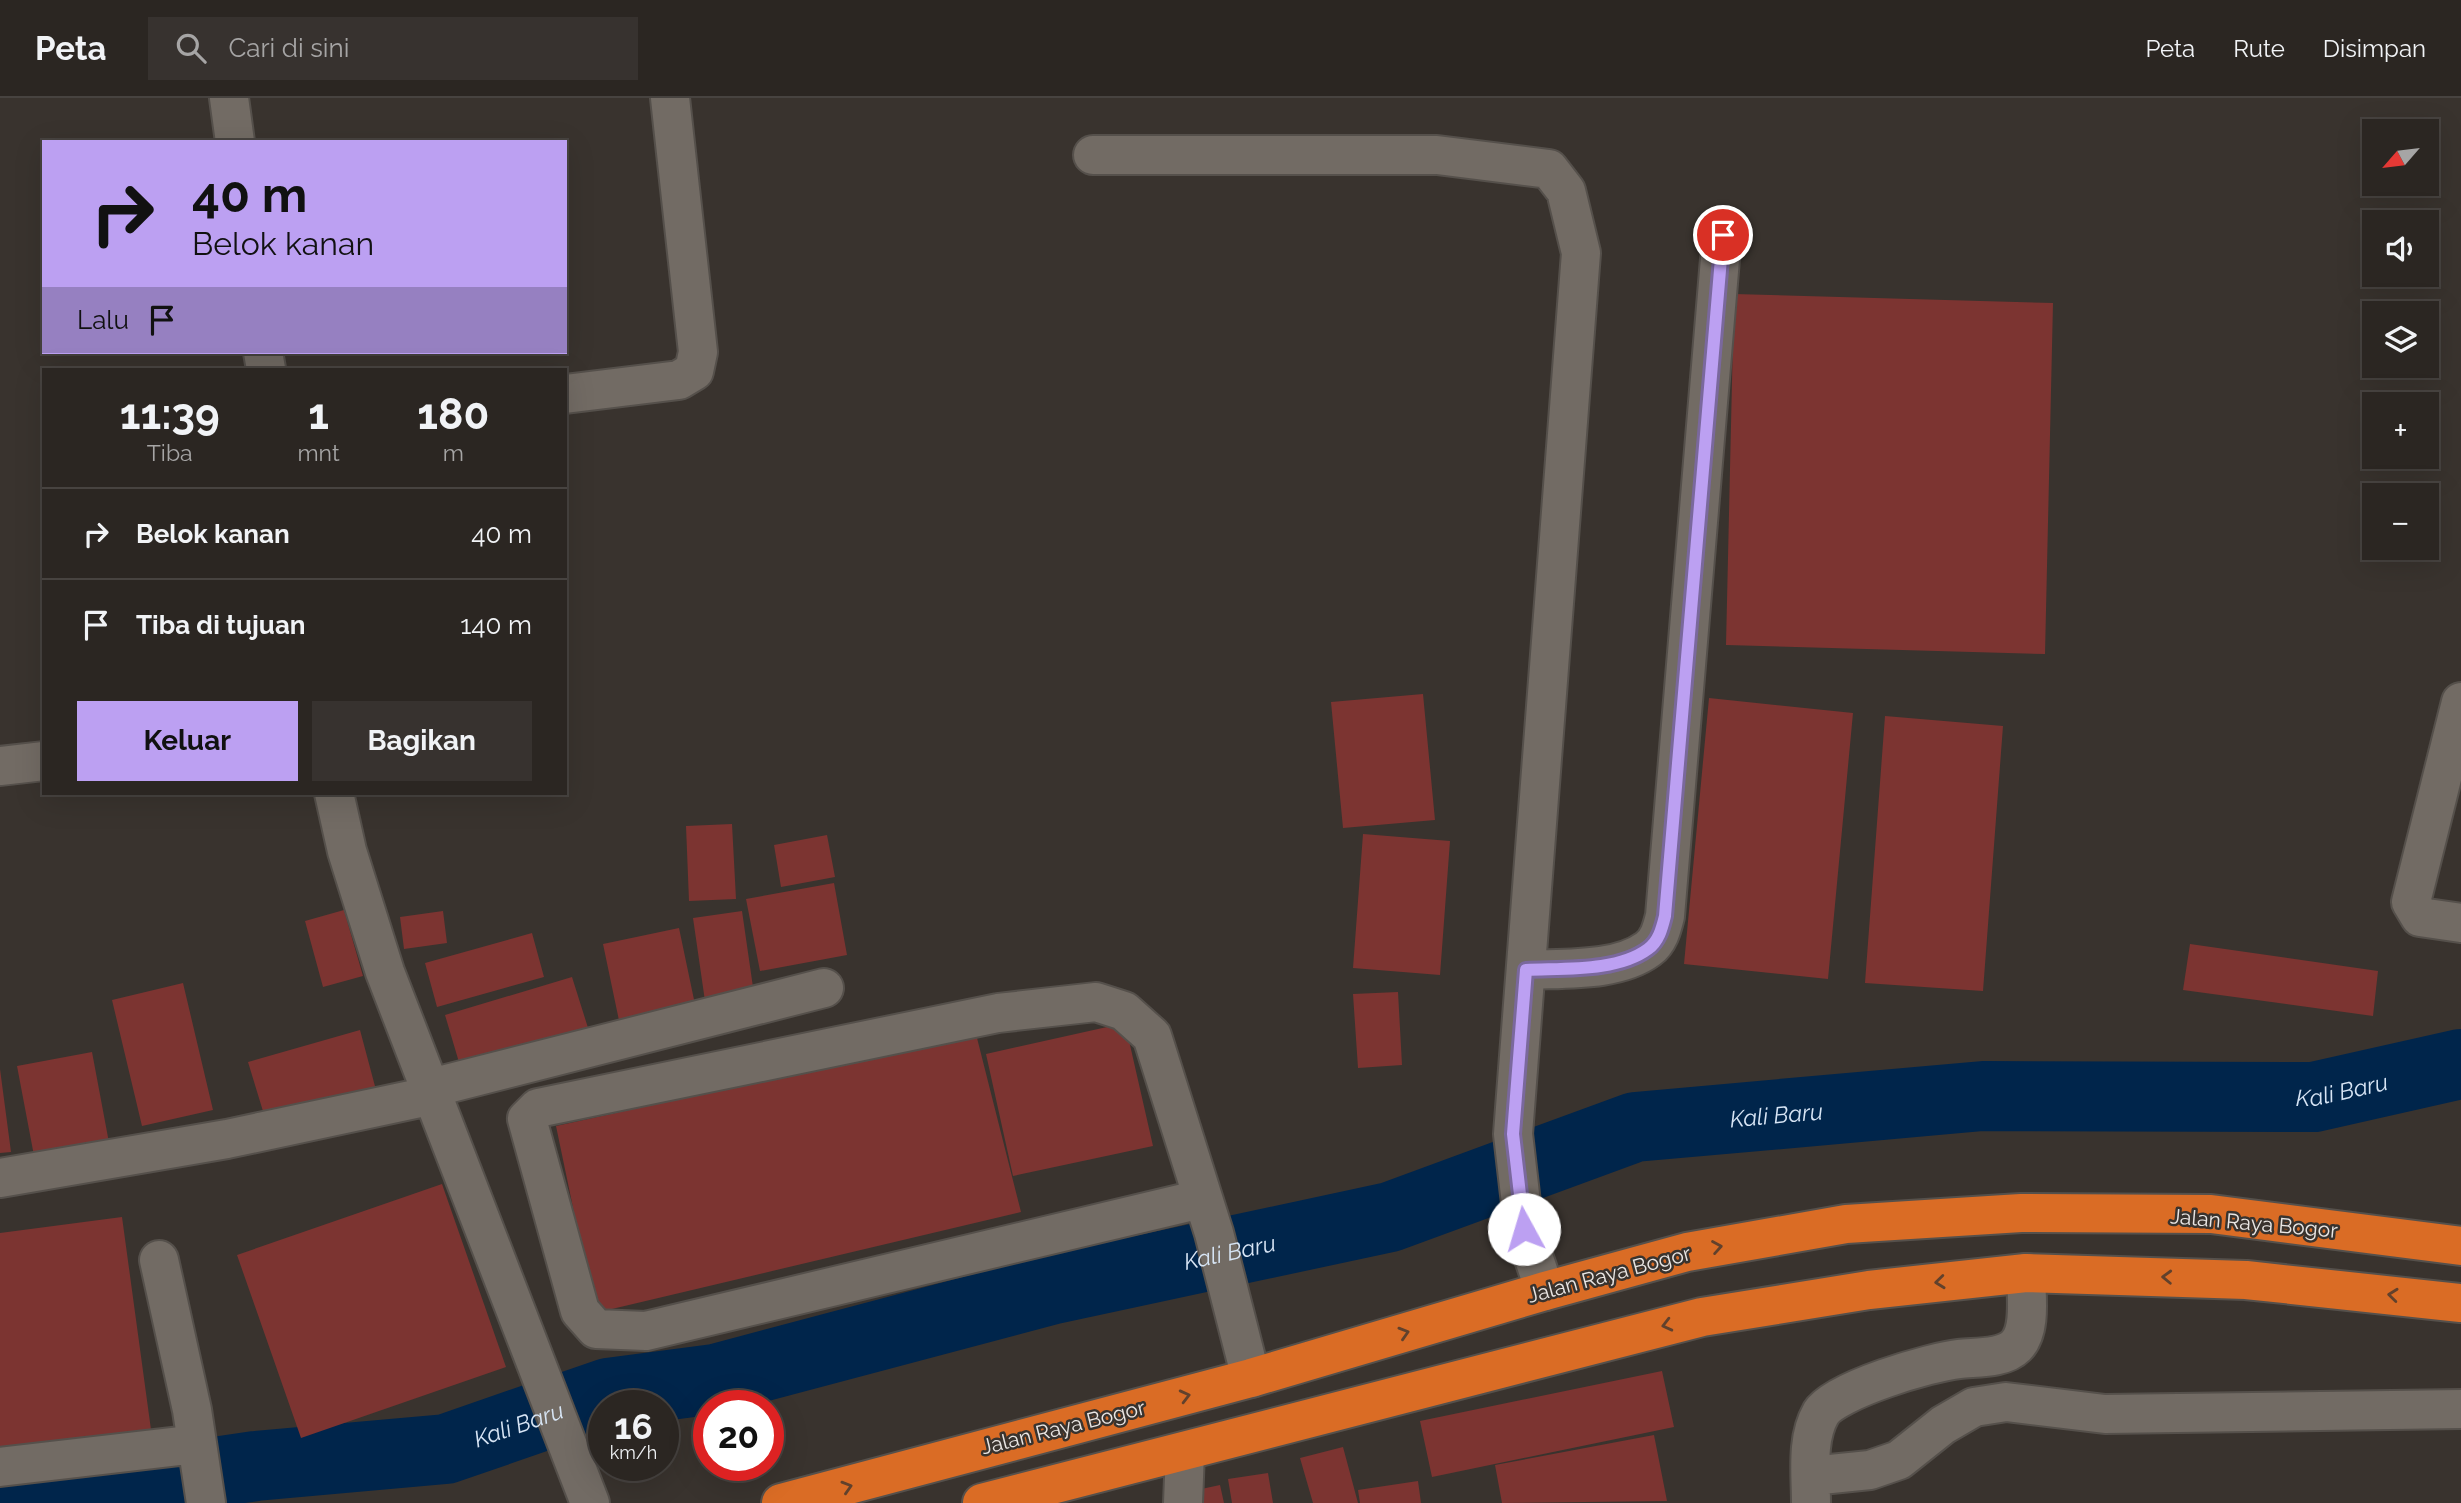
<!DOCTYPE html>
<html lang="id">
<head>
<meta charset="utf-8">
<style>
  body { margin:0; font-family:Raleway,sans-serif; background:#37322f; color:#f1f3f6; height:100vh; display:flex; flex-direction:column; font-size:26px; white-space:nowrap }
  * { box-sizing:border-box; margin:0 }
  p { font-size:23px; color:#a6a5a5 }
  .icon { flex:none; width:38px; height:38px; fill:none; stroke:currentColor; stroke-width:2; stroke-linecap:round; stroke-linejoin:round }
  .map { position:relative; flex:1; overflow:hidden }
  .side { position:absolute; left:42px; top:270px; width:525px; height:427px; display:flex; flex-direction:column; background:#2b2622; border-radius:0px; box-shadow:0 7px 28px #0002,0 0 0 2px #474340 }
  .side>* { flex:none }
  .top-card { position:absolute; left:42px; top:42px; width:525px; height:214px; border-radius:0px; box-shadow:0 7px 28px #0002,0 0 0 2px #474340; background:#bca0f2; color:#111; overflow:hidden }
  .needle { width:46px; rotate:242deg }
  .tools { position:absolute; left:2362px; top:21px; display:grid; gap:14px }
  .tools a { display:grid; place-items:center; width:77px; height:77px; border-radius:0px; background:#2b2622; box-shadow:0 7px 28px #0002,0 0 0 2px #474340; font-size:35px }
  .speed { position:absolute; left:588px; top:1292px; display:flex; gap:14px; font-size:35px; font-weight:700; text-align:center }
  .speed>* { display:grid; place-content:center; width:91px; height:91px; border-radius:50%; background:#2b2622; box-shadow:0 7px 28px #0002,0 0 0 2px #474340; line-height:1 }
  .speed small { font-size:18px; font-weight:400 }
  .speed .limit { border:10px solid #d22; background:#fff; color:#111 }
  .pin { position:absolute; display:grid; place-items:center; width:60px; height:60px; color:#fff; margin:-30px; border:4px solid #fff; border-radius:50%; box-shadow:0 2px 7px #0007 }
  .me { position:absolute; width:77px; margin:-38px; rotate:354deg; stroke-linejoin:round; filter:drop-shadow(0 0 5px #0008) }
  .turn { display:flex; align-items:center; gap:24px; height:147px; padding:0 35px; font-size:32px }
  .turn .icon { width:91px; height:91px; stroke-width:2.5 }
  .turn b { display:block; font-size:49px; line-height:60px }
  .then { display:flex; align-items:center; height:66px; padding:0 35px; background:#0003; gap:14px; font-size:26px }
  .eta { display:flex; justify-content:space-evenly; align-items:center; height:119px; text-align:center }
  .eta b { font-size:42px; font-weight:700; line-height:49px }
  .button { display:flex; gap:14px; margin-top:auto; padding:14px 35px }
  .button a { flex:1; height:80px; border-radius:0px; background:#bca0f2; color:#111; font-size:28px; font-weight:700; line-height:80px; text-align:center }
  .button a+a { background:#37322f; color:#f1f3f6 }
  ul { padding:0; list-style:none }
  li { display:flex; align-items:center; gap:21px; height:91px; padding:0 35px; border-top:2px solid #474340 }
  li div { flex:1 }
  li b { display:block; font-size:26px }
  li em { font-style:normal }
  header { display:flex; align-items:center; gap:42px; box-sizing:border-box; height:98px; padding:0 35px; background:#2b2622; border-bottom:2px solid #474340 }
  header strong { font-size:33px }
  nav { display:flex; gap:38px; margin-inline-start:auto; font-size:24px }
  .search { width:490px; height:63px; background:#37322f; display:flex; align-items:center; gap:18px; box-sizing:border-box; padding:0 24px; border-radius:0px; color:#a6a5a5; font-size:26px }
  .map>svg:first-child { display:block }
</style>
</head>
<body>
<header>
<strong>Peta</strong>
<div class="search"><svg class="icon" aria-label="search" viewBox="0 0 24 24"><circle cx="10" cy="10" r="6"/><path d="M15 15l6 6"/></svg>Cari di sini</div>
<nav><a>Peta</a><a>Rute</a><a>Disimpan</a></nav>
</header>
<div class="map">
<svg width="2461" height="1405" viewBox="0 0 2461 1405">
  <rect width="100%" height="100%" fill="#39332e"/>
  <g fill="none" stroke-linecap="round" stroke-linejoin="round">
    <path stroke="#00254b" stroke-width="70" id="s1" d="M4 1405 256 1368 446 1351 608 1295 715 1281 1054 1191 1390 1119 1635 1029 1983 998 2314 999 2461 966"/>
  </g>
  <path fill="#7c3431" d="M1734 196 2053 205 2045 556 1726 547Z
    M1423 596 1435 722 1343 730 1331 604Z
    M1709 600 1853 615 1828 881 1684 866Z
    M1885 618 2003 628 1983 893 1865 885Z
    M732 726 736 801 689 803 686 728Z
    M1363 736 1450 743 1440 877 1353 870Z
    M827 737 835 779 781 789 774 747Z
    M834 785 847 857 760 873 746 801Z
    M344 812 363 878 323 889 305 823Z
    M443 813 447 845 404 851 400 819Z
    M742 813 755 903 706 910 693 820Z
    M679 830 697 916 621 932 603 846Z
    M532 835 544 879 437 909 425 865Z
    M2190 846 2378 873 2373 918 2183 892Z
    M572 879 589 933 461 971 445 917Z
    M183 885 213 1012 142 1028 112 902Z
    M1398 894 1402 967 1358 970 1353 896Z
    M1125 925 1153 1048 1013 1078 986 956Z
    M360 932 376 992 266 1023 248 964Z
    M976 936 1021 1114 595 1215 556 1028Z
    M92 954 110 1050 35 1063 17 968Z
    M0 971 11 1054 0 1055Z
    M442 1086 506 1269 301 1340 237 1157Z
    M122 1119 152 1339 0 1359V1135Z
    M1662 1273 1674 1329 1432 1379 1420 1323Z
    M1654 1337 1667 1403 1502 1405 1495 1367Z
    M1343 1349 1358 1405H1313L1300 1360Z
    M1268 1375 1273 1405H1232L1228 1381Z
    M1418 1383 1421 1405H1360L1358 1392Z
    M1220 1387 1224 1405H1194L1192 1393Z"/>
  <g fill="none" stroke-linecap="round" stroke-linejoin="round">
    <g stroke="#55504b" stroke-width="42">
      <path id="minor" d="M229 0 235 44
        M1093 57H1437L1549 71 1566 93 1581 155 1513 1036 1524 1131 1545 1193
        M263 254 266 271
        M565 296 679 282 694 273 698 254 670 0
        M2461 604 2411 804 2420 819 2461 825
        M0 668 44 663
        M334 695 347 753 385 874 590 1405
        M1526 872C1563 870 1617 874 1648 851 1659 843 1662 830 1665 818L1722 137
        M431 990 824 890
        M0 1080 227 1041 434 997
        M1201 1101 646 1233 596 1231 580 1213 527 1021 538 1010 998 915 1096 904 1124 913 1152 938 1214 1135 1251 1280
        M159 1162 192 1312 206 1405
        M0 1369 197 1346
        M1811 1378 1870 1372 1899 1362 1943 1327 1974 1309 2006 1304 2105 1316 2461 1311
        M1183 1405 1185 1354
        M1811 1405C1811 1376 1806 1341 1821 1315 1835 1292 1931 1264 1959 1261 1977 1259 2003 1261 2016 1248 2032 1232 2026 1196 2026 1175"/>
    </g>
    <g stroke="#55504b" stroke-width="42">
      <path id="highway" d="M781 1405 1251 1280 1545 1193 1687 1154 1846 1126 2021 1115 2211 1116 2461 1148
        M982 1405 1702 1219 1869 1192 2026 1175 2246 1182 2461 1205"/>
    </g>
    <use href="#minor" stroke="#726b64" stroke-width="38"/>
    <use href="#highway" stroke="#da6c25" stroke-width="38"/>
  </g>
  <defs><path id="oneway-chevron" d="M-2-3.5L2.5 0L-2 3.5" fill="none" stroke-width="1.6" stroke-linecap="round" stroke-linejoin="round" transform="scale(1.75)"/></defs>
  <g stroke="#61412c">
    <use href="#oneway-chevron" transform="translate(1717 1149) rotate(-10)"/>
    <use href="#oneway-chevron" transform="translate(2167 1179) rotate(-178)"/>
    <use href="#oneway-chevron" transform="translate(1940 1184) rotate(174)"/>
    <use href="#oneway-chevron" transform="translate(2393 1197) rotate(-174)"/>
    <use href="#oneway-chevron" transform="translate(1667 1227) rotate(166)"/>
    <use href="#oneway-chevron" transform="translate(1404 1235) rotate(-17)"/>
    <use href="#oneway-chevron" transform="translate(1185 1298) rotate(-14)"/>
    <use href="#oneway-chevron" transform="translate(847 1389) rotate(-17)"/>
  </g>
  <g fill="none" stroke-linecap="round" stroke-linejoin="round">
    <g stroke="#7a689d" stroke-width="18">
      <path id="route" d="M1524 1131 1513 1036 1526 872C1563 870 1617 874 1648 851 1659 843 1662 830 1665 818L1723 137"/>
    </g>
    <use href="#route" stroke="#bca0f2" stroke-width="12"/>
  </g>
  <g text-anchor="middle" dominant-baseline="central" stroke-width="5" stroke-linejoin="round" paint-order="stroke">
    <g font-size="21" fill="#eae6e3" stroke="#39332e">
      <text transform="translate(2254 1125) rotate(5)">Jalan Raya Bogor</text>
      <text transform="translate(1609 1176) rotate(-15)">Jalan Raya Bogor</text>
      <text transform="translate(1063 1329) rotate(-14)">Jalan Raya Bogor</text>
    </g>
    <g font-size="23" font-style="italic" fill="#d7e5f5" stroke="#39332e">
      <text stroke="none"><textPath href="#s1" startOffset="2389">Kali Baru</textPath></text>
      <text stroke="none"><textPath href="#s1" startOffset="1822">Kali Baru</textPath></text>
      <text stroke="none"><textPath href="#s1" startOffset="1255">Kali Baru</textPath></text>
      <text stroke="none"><textPath href="#s1" startOffset="522">Kali Baru</textPath></text>
    </g>
  </g>
</svg>
<div class="tools">
<a><svg class="needle" viewBox="-14 -14 28 28"><path d="M0-13l5 13h-10z" fill="#e53935"/><path d="M0 13l5-13h-10z" fill="#a6a5a5"/></svg></a>
<a><svg class="icon" aria-label="sound" viewBox="0 0 24 24"><path d="M4 9h4l5-4v14l-5-4H4zM17 9q2 3 0 6"/></svg></a>
<a><svg class="icon" aria-label="layers" viewBox="0 0 24 24"><path d="M12 4l9 5-9 5-9-5zM3 14l9 5 9-5"/></svg></a>
<a>+</a>
<a>−</a>
</div>
<div class="speed"><div>16<small>km/h</small></div><div class="limit">20</div></div>
<div class="pin" style="left:1723px;top:137px;background:#d93025"><svg class="icon" aria-label="arrive" viewBox="0 0 24 24"><path d="M6 21V4h12l-3 4 3 4H6"/></svg></div>
<svg class="me" style="left:1524px;top:1131px" viewBox="-20 -20 40 40"><circle r="19" fill="#fff"/><path d="M0-13L10 11 0 6-10 11z" fill="#bca0f2"/></svg>
<div class="top-card">
<div class="turn"><svg class="icon" aria-label="right" viewBox="0 0 24 24"><path d="M7 20v-9h11M14 6l5 5-5 5"/></svg><div><b>40 m</b>Belok kanan</div></div>
<div class="then">Lalu<svg class="icon" aria-label="arrive" viewBox="0 0 24 24"><path d="M6 21V4h12l-3 4 3 4H6"/></svg></div>
</div>
<section class="side">
<div class="eta">
<div><b>11:39</b><p>Tiba</p></div>
<div><b>1</b><p>mnt</p></div>
<div><b>180</b><p>m</p></div>
</div>
<ul>
<li><svg class="icon" aria-label="right" viewBox="0 0 24 24"><path d="M7 20v-9h11M14 6l5 5-5 5"/></svg><div><b>Belok kanan</b></div><em>40 m</em></li>
<li><svg class="icon" aria-label="arrive" viewBox="0 0 24 24"><path d="M6 21V4h12l-3 4 3 4H6"/></svg><div><b>Tiba di tujuan</b></div><em>140 m</em></li>
</ul>
<div class="button"><a>Keluar</a><a>Bagikan</a></div>
</section>
</div>
</body>
</html>
